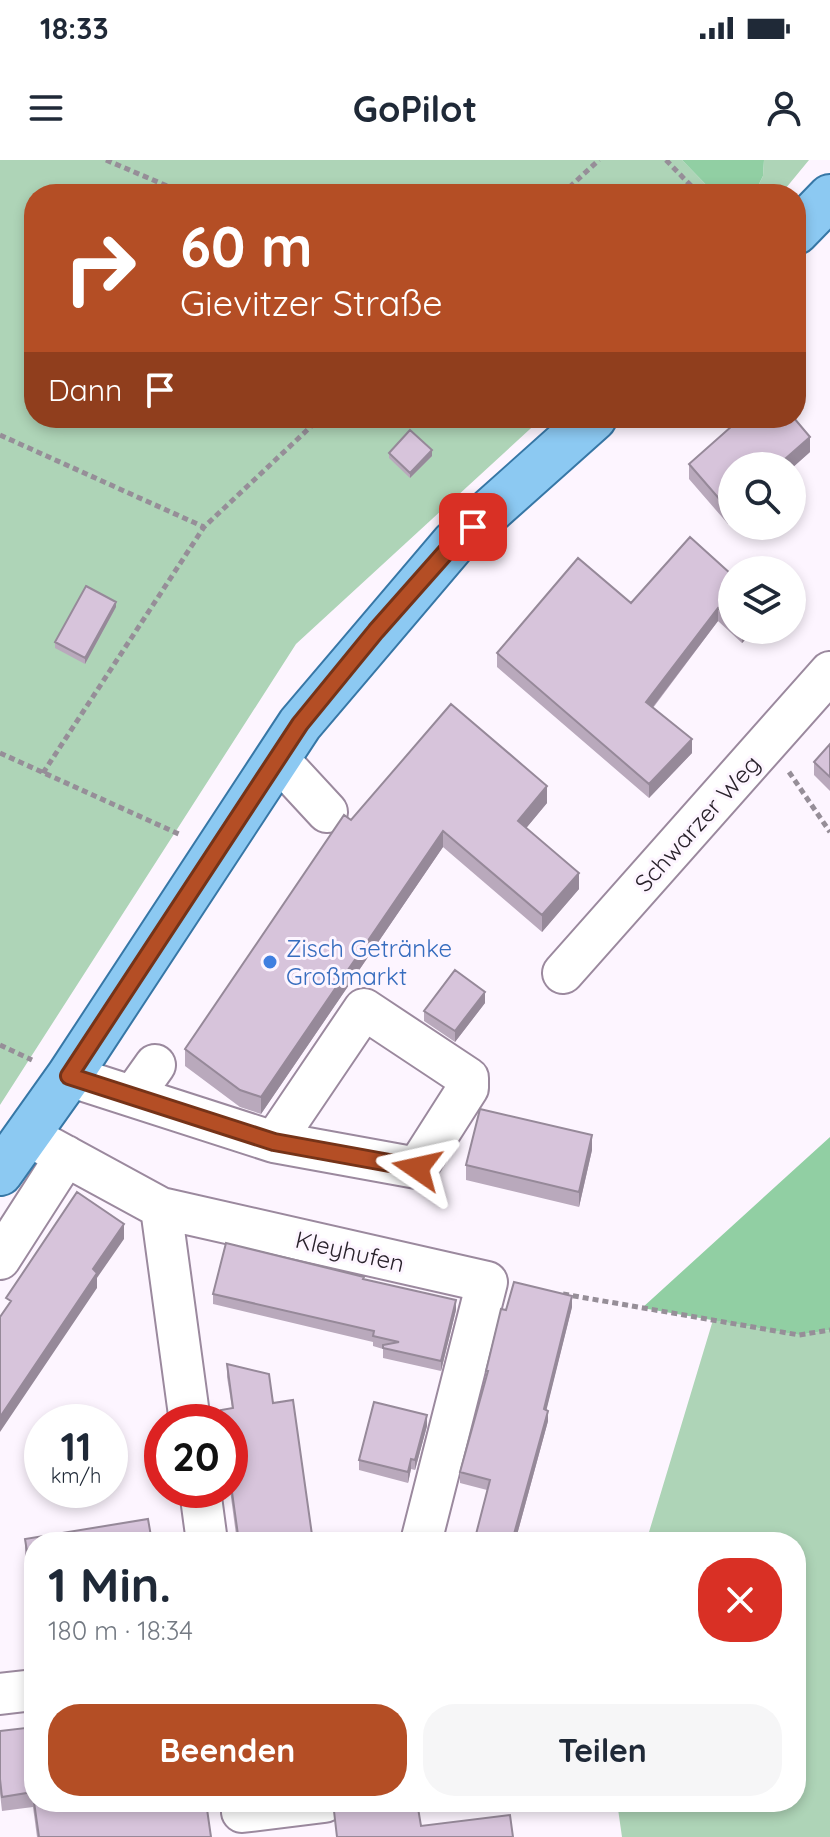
<!DOCTYPE html>
<html lang="de">
<head>
<meta charset="utf-8">
<style>
  body { margin:0; font-family:Quicksand,sans-serif; background:#f6f6f7; color:#1f2937; height:100vh; display:flex; flex-direction:column; font-size:30px; white-space:nowrap }
  * { box-sizing:border-box; margin:0 }
  p { font-size:26px; color:#747a83 }
  .icon { flex:none; width:44px; height:44px; fill:none; stroke:currentColor; stroke-width:2; stroke-linecap:round; stroke-linejoin:round }
  .map { position:relative; flex:1; overflow:hidden }
  .panel { position:absolute; left:24px; top:1372px; width:782px; height:280px; display:flex; flex-direction:column; background:#fff; border-radius:32px; box-shadow:0 4px 12px #0003 }
  .panel>* { flex:none }
  .guide { position:absolute; left:24px; top:24px; width:782px; height:244px; border-radius:32px; box-shadow:0 4px 12px #0003; background:#b44e25; color:#fff; overflow:hidden }
  .tools { position:absolute; left:718px; top:292px; display:grid; gap:16px }
  .tools a { display:grid; place-items:center; width:88px; height:88px; border-radius:50%; background:#fff; box-shadow:0 4px 12px #0003; font-size:40px }
  .speed { position:absolute; left:24px; top:1244px; display:flex; gap:16px; font-size:40px; font-weight:700; text-align:center }
  .speed>* { display:grid; place-content:center; width:104px; height:104px; border-radius:50%; background:#fff; box-shadow:0 4px 12px #0003; line-height:1 }
  .speed small { font-size:20px; font-weight:400 }
  .speed .limit { border:12px solid #d22; background:#fff; color:#111 }
  .pin { position:absolute; display:grid; place-items:center; width:68px; height:68px; color:#fff; margin:-34px; border-radius:16px; box-shadow:0 4px 12px #0006 }
  .me { position:absolute; width:88px; margin:-44px; rotate:281deg; stroke-linejoin:round; filter:drop-shadow(0 0 6px #0008) }
  .turn { display:flex; align-items:center; gap:28px; height:168px; padding:0 24px; font-size:36px }
  .turn .icon { width:104px; height:104px; stroke-width:2.5 }
  .turn b { display:block; font-size:56px; line-height:68px }
  .then { display:flex; align-items:center; height:76px; padding:0 24px; background:#0003; gap:16px; font-size:30px }
  .round { display:grid; place-items:center; flex:none; width:84px; height:84px; border-radius:32px; background:#f6f6f7 }
  .summary { display:flex; align-items:center; justify-content:space-between; height:136px; padding:0 24px }
  h1 { font-size:48px; font-weight:700; line-height:60px }
  .action { display:flex; gap:16px; margin-top:auto; padding:16px 24px }
  .action a { flex:1; height:92px; border-radius:32px; background:#b44e25; color:#fff; font-size:32px; font-weight:700; line-height:92px; text-align:center }
  .action a+a { background:#f6f6f7; color:#1f2937 }
  .status { display:flex; justify-content:space-between; align-items:center; height:56px; padding:0 40px; background:#fff; direction:ltr }
  .status svg { height:22px; fill:currentColor }
  header { display:flex; justify-content:space-between; align-items:center; height:104px; padding:0 24px; background:#fff; font-size:36px; font-weight:700 }
  .map>svg:first-child { display:block }
</style>
</head>
<body>
<div class="status"><b>18:33</b><svg viewBox="0 0 49 12"><path d="M0 12V9h3v3zM5 12V6h3v6zM10 12V3h3v9zM15 12V0h3v12zM26 1h20v11H26zM47 4h2v5h-2z"/></svg></div>
<header><svg class="icon" aria-label="menu" viewBox="0 0 24 24"><path d="M4 6h16M4 12h16M4 18h16"/></svg>GoPilot<svg class="icon" aria-label="person" viewBox="0 0 24 24"><circle cx="12" cy="8" r="4"/><path d="M4 21q1-7 8-7t8 7"/></svg></header>
<div class="map">
<svg width="830" height="1677" viewBox="0 0 830 1677">
  <rect width="100%" height="100%" fill="#fdf5ff"/>
  <path fill="#aed4b7" d="M0 0H682L715 34H34V258H542L296 484 0 945Z
    M764 0H809L781 34H754L763 16Z
    M713 1160 799 1175 830 1170V1677H622L617 1642H796V1382H646Z"/>
  <path fill="#91cfa3" d="M682 0H764L763 16 754 34H715Z
    M830 977V1170L799 1175 642 1148Z"/>
  <g fill="none" stroke-linecap="round" stroke-linejoin="round">
    <g stroke="#9b899e" stroke-width="44">
      <path id="minor" d="M278 599 327 652
        M563 813 830 512
        M69 916 274 982 364 849 468 918V928L417 1008 274 982
        M133 936 155 905
        M27 975 161 1048
        M0 1099 66 996
        M190 1262 161 1048 487 1122 421 1382
        M200 1330 207 1382
        M0 1534 34 1530
        M242 1652 324 1642"/>
    </g>
    <g stroke="#3777a6" stroke-width="48">
      <path id="major" d="M796 72 830 37
        M0 1013 69 916 300 564 453 384 594 258"/>
    </g>
    <path stroke="#968e98" stroke-width="5" stroke-dasharray="6 4" stroke-linecap="butt" d="M106 0 186 34
      M666 0 699 34
      M562 34 599 0
      M0 275 204 367
      M0 593 181 675
      M789 612 830 672
      M43 613 204 367 320 258
      M0 885 32 900
      M563 1134 799 1175 830 1170"/>
    <use href="#minor" stroke="#fff" stroke-width="40"/>
    <use href="#major" stroke="#8cc9f2" stroke-width="44"/>
  </g>
  <path fill="#b9a9bc" d="M810 292 792 308V306L728 364 689 319V304Z
    M389 293 432 296 410 318 389 298Z
    M732 415V470H755L742 483 718 461 653 548 692 593 649 638 497 507V493L631 443Z
    M116 447 85 504 55 488V482Z
    M830 584V631L814 615V602Z
    M547 643 526 668 579 729 542 772 443 687 261 954 240 947 185 906V889L351 660Z
    M485 843 455 882 424 861V851Z
    M592 990 579 1047 466 1020V1005Z
    M364 1119 456 1150 441 1211 383 1198V1189L373 1186V1182L213 1144V1134Z
    M572 1147 546 1250 548 1261 517 1375 474 1382 487 1330 460 1323V1312L486 1221V1211L506 1150Z
    M227 1204 273 1243 313 1382H237L230 1330V1262H221V1250L232 1248 227 1217Z
    M427 1266 415 1310 411 1309 408 1323 359 1310V1300Z
    M25 1379 34 1382V1450L25 1394Z
    M0 1571 211 1677H37L33 1647 2 1651 0 1633Z"/>
  <path fill="#968999" d="M810 277V292L792 308V306H777Z
    M432 290V296L410 318V313Z
    M732 346V360L728 364V349Z
    M116 442V447L85 504V498Z
    M718 448V461L646 556V542Z
    M742 470H755L742 483Z
    M692 579V593L649 638V624Z
    M547 626V643L518 678V661Z
    M443 671V687L261 954V937Z
    M579 713V729L542 772V755Z
    M485 832V843L455 882V871Z
    M592 975V990L579 1047V1032Z
    M124 1064V1079L97 1118V1128L0 1272V1257L93 1109Z
    M572 1136V1147L544 1260V1249Z
    M456 1140V1150L441 1211V1201Z
    M548 1251V1261L515 1382 514 1374Z
    M427 1255V1266L415 1310V1300Z
    M411 1299V1309L408 1323V1312Z"/>
  <path fill="#d7c4db" stroke="#968999" stroke-width="2" d="M741 258H794L810 277 777 306H732V346L728 349 689 304Z
    M410 270 432 290 410 313 389 293Z
    M690 377 732 415V461L718 448 646 542 692 579 649 624 497 493 578 398 631 443Z
    M86 426 116 442 85 498 55 482Z
    M451 544 547 626 518 661 579 713 542 755 443 671 261 937 240 930 185 889 344 655 351 660Z
    M830 584V617L814 602Z
    M455 810 485 832 455 871 424 851Z
    M480 949 592 975 579 1032 466 1005Z
    M77 1032 124 1064 93 1109 97 1113 0 1257V1157L11 1141 6 1138Z
    M226 1083 364 1117 363 1119 456 1140 441 1201 383 1188V1185L399 1182 373 1176 374 1171 213 1134Z
    M514 1122 572 1136 544 1249 548 1251 514 1374 537 1380 536 1382H474L490 1320 460 1312 488 1211H486L501 1149 506 1150Z
    M227 1204 269 1214 273 1243 293 1240 313 1382H239L230 1318V1262H222L221 1250 233 1248Z
    M374 1242 427 1255 415 1300 411 1299 408 1312 359 1300Z
    M148 1359 152 1382H34V1435L25 1379Z
    M340 1377 365 1382H338Z
    M34 1567V1639L33 1632 2 1637 0 1619V1571Z
    M34 1642H206L211 1677H39Z
    M352 1642H417L421 1666 510 1655 513 1677H337L334 1651 343 1643Z"/>
  <g fill="none" stroke-linecap="round" stroke-linejoin="round">
    <g stroke="#753318" stroke-width="20">
      <path id="route" d="M417 1008 274 982 69 916 300 564 376 471 453 384 473 367"/>
    </g>
    <use href="#route" stroke="#b44e25" stroke-width="14"/>
  </g>
  <circle fill="#3f7fe0" stroke="#fdf5ff" stroke-width="3" cx="270" cy="802" r="8"/>
  <g text-anchor="middle" dominant-baseline="central" stroke-width="6" stroke-linejoin="round" paint-order="stroke">
    <g font-size="24" fill="#29222b" stroke="#fdf5ff">
      <text transform="translate(697 663) rotate(-48)">Schwarzer Weg</text>
      <text transform="translate(350 1091) rotate(13)">Kleyhufen</text>
    </g>
    <g font-size="24" fill="#366cbe" stroke="#fdf5ff" text-anchor="start">
      <text x="286" y="788">Zisch Getränke<tspan x="286" dy="28">Großmarkt</tspan></text>
    </g>
  </g>
</svg>
<div class="tools">
<a><svg class="icon" aria-label="search" viewBox="0 0 24 24"><circle cx="10" cy="10" r="6"/><path d="M15 15l6 6"/></svg></a>
<a><svg class="icon" aria-label="layers" viewBox="0 0 24 24"><path d="M12 4l9 5-9 5-9-5zM3 14l9 5 9-5"/></svg></a>
</div>
<div class="speed"><div>11<small>km/h</small></div><div class="limit">20</div></div>
<div class="pin" style="left:473px;top:367px;background:#d93025"><svg class="icon" aria-label="arrive" viewBox="0 0 24 24"><path d="M6 21V4h12l-3 4 3 4H6"/></svg></div>
<svg class="me" style="left:417px;top:1008px" viewBox="-20 -20 40 40"><path d="M0-17L14 15 0 8-14 15z" fill="#b44e25" stroke="#fff" stroke-width="4"/></svg>
<div class="guide">
<div class="turn"><svg class="icon" aria-label="right" viewBox="0 0 24 24"><path d="M7 20v-9h11M14 6l5 5-5 5"/></svg><div><b>60 m</b>Gievitzer Straße</div></div>
<div class="then">Dann<svg class="icon" aria-label="arrive" viewBox="0 0 24 24"><path d="M6 21V4h12l-3 4 3 4H6"/></svg></div>
</div>
<section class="panel">
<div class="summary"><div><h1>1 Min.</h1><p>180 m · 18:34</p></div><a class="round" style="background:#d93025;color:#fff"><svg class="icon" aria-label="close" viewBox="0 0 24 24"><path d="M6 6l12 12M18 6L6 18"/></svg></a></div>
<div class="action"><a>Beenden</a><a>Teilen</a></div>
</section>
</div>
</body>
</html>
